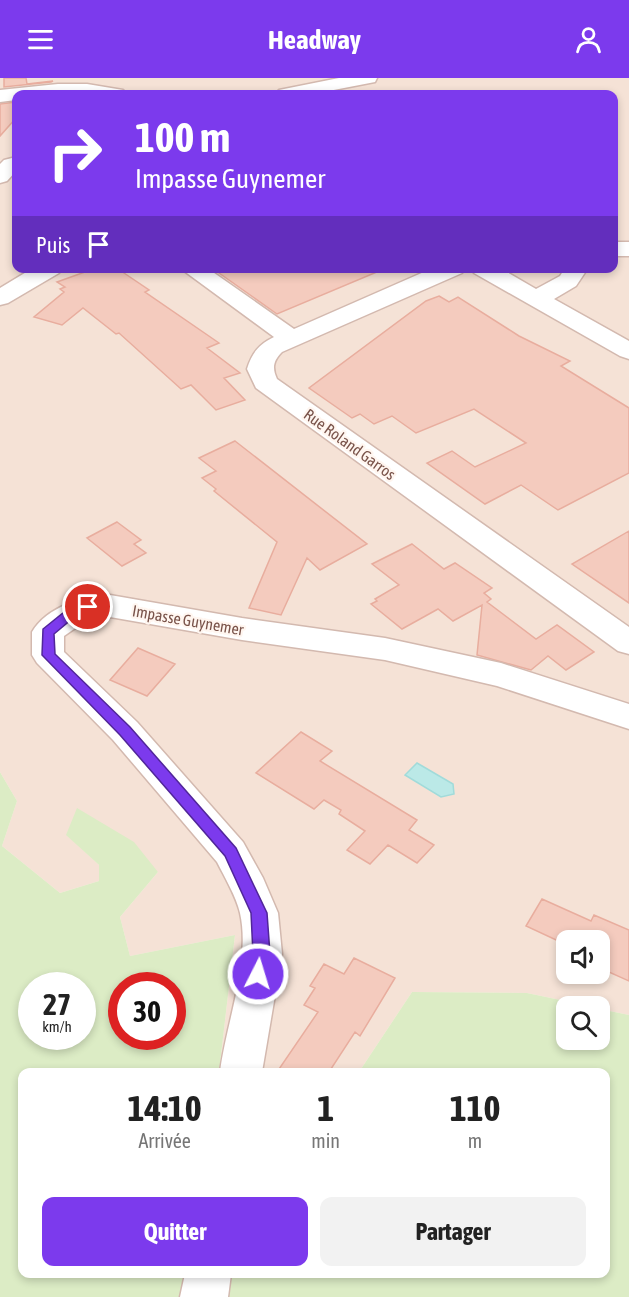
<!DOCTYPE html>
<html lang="fr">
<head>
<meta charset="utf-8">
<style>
  body { margin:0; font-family:"Asap Condensed",sans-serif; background:#f2f2f2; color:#222; height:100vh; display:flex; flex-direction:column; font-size:22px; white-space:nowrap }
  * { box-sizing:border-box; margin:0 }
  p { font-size:20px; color:#767676 }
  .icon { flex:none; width:33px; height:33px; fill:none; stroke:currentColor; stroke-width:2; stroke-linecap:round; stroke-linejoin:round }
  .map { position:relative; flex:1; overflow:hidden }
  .side { position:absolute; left:18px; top:990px; width:592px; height:210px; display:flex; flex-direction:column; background:#fff; border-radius:12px; box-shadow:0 3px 9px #0003 }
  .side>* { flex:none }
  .hud { position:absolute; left:12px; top:12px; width:606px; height:183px; border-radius:12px; box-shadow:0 3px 9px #0003; background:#7c3aed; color:#fff; overflow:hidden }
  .fabs { position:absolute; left:556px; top:852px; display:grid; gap:12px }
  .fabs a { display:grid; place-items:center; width:54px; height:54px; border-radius:12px; background:#fff; box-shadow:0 3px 9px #0003; font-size:30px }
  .speed { position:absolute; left:18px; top:894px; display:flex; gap:12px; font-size:30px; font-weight:700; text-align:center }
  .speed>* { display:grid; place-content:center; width:78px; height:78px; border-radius:50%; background:#fff; box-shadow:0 3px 9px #0003; line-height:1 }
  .speed small { font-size:15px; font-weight:400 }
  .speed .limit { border:9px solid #d22; background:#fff; color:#111 }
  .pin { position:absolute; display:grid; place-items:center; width:51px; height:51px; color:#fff; margin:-26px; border:3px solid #fff; border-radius:50%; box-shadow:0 2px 6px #0007 }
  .me { position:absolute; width:66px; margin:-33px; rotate:5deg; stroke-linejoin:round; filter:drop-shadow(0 0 4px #0008) }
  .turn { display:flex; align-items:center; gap:21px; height:126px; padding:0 24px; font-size:27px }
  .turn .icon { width:78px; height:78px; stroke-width:2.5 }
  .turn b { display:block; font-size:42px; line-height:51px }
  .then { display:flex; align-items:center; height:57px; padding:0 24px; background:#0003; gap:12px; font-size:22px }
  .eta { display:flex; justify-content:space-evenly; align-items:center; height:102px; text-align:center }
  .eta b { font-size:36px; font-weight:700; line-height:42px }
  .cta { display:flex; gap:12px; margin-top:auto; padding:12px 24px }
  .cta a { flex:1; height:69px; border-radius:12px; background:#7c3aed; color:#fff; font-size:24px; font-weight:700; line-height:69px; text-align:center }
  .cta a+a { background:#f2f2f2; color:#222 }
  header { display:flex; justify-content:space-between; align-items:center; height:78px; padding:0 24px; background:#7c3aed; color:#fff; font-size:27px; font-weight:700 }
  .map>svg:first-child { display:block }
</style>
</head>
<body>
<header><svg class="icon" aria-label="menu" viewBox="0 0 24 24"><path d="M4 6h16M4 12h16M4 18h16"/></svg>Headway<svg class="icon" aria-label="person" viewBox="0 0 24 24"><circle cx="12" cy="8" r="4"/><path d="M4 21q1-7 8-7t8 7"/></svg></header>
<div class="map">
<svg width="629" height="1219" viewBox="0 0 629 1219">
  <rect width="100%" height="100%" fill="#fdf1e8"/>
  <path fill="#f5e2d6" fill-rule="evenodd" d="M0 0H629V937L600 931V928H589L527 915 412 914 359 994H219L235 857 130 878 120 839 158 794 67 757 99 787V803L60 815 2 768 17 723 0 694ZM16 16H614V190H16ZM567 862H600V896H567Z"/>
  <path fill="#dcecc5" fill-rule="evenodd" d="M0 694 17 723 2 768 60 815 99 803V787L66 757 77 730 134 764 158 794 120 839 130 878 235 857 219 994H22V1196H606V994H359L412 914 527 915 589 928H567V962H600V931L629 937V1219H0ZM32 908H82V958H32ZM122 908H172V958H122Z"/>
  <path fill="#bbe9e7" stroke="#a1dbda" stroke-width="1.5" d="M417 685 453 706 454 716 441 719 405 697Z"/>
  <path fill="#f4cbbe" stroke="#e8ad9e" stroke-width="1.5" d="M4 0H26L27 6 53 3 51 4 4 9Z
    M16 24V40L0 58V26Z
    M96 190H129L124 195 149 212 145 214 219 265 207 270 240 295 224 300 245 322 216 332 191 307 181 311 119 255 116 256 83 230 62 247 34 239 64 214 60 211 65 209 57 204Z
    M212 190H384V191L277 236Z
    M439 218 449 224 458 219 519 258 570 283 561 288 629 330V395L558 432 521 407 485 426 427 385 452 373 475 389 526 365 474 331 416 355 392 338 374 346 360 336 352 340 309 310 426 223Z
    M235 363 367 466 320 492 307 480 281 537 249 530 277 464 214 413 216 411 202 400 216 393 199 380Z
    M117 444 141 462 134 466 146 475 122 488 87 460Z
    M629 453V525L572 486Z
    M412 466 444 491 455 485 492 510 484 515 491 521 487 524 536 561 557 547 594 574 566 592 548 578 531 592 477 577 482 527 453 543 438 531 402 551 371 526 377 523 375 521 399 507 372 486Z
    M138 570 175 586 147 618 110 602Z
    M301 654 332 673 320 683 417 742 409 752 434 767 417 785 388 767 370 786 347 772 365 753 339 736 341 732 324 722 314 731 256 695Z
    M542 821 591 843 594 837 629 852V903L600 890V862H567V867L526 848Z
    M354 880 395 900 360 958 355 954 329 994H277L318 934 304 927 315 910 310 908 324 886 344 896Z"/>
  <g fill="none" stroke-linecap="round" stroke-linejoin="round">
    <g stroke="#d3b9af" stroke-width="3">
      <path id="minor" d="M339 0H377L375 4 313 16H276L279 12Z
        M58 6H87L123 12 126 16H16V22L0 24V12Z
        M16 79V93L7 103 0 105V86L4 82Z
        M614 164H629V178H614Z
        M33 190H62L59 195 8 225 0 227V210Z
        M180 190H207L294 251 433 190H465L462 195 282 274C273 283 272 290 277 301L629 549V576L618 573 256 310 247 291C252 275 259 266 274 259Z
        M471 190H500L536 211 560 198 565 190H588L576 208 554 221 629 263V281L620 278 474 195Z
        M110 517 242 540 385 560 501 585 629 626V651L497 608 385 582 242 562 110 539 87 542 64 558V574L137 644 243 764 263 800 278 835 282 876 262 994H220C226 945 251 884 240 835 236 818 225 800 217 784L113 662 37 585 32 577V554C48 528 82 519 110 517Z
        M185 1196H231L228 1219H180Z"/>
    </g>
    <use href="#minor" fill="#fff" fill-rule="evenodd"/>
  </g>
  <path fill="#7c3aed" stroke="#51269a" stroke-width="1.5" d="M88 525 95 529 93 532 72 541 54 556 55 576 130 649 236 770 267 835 270 876 264 901 258 903 252 901 250 896 253 876 251 835 225 778 120 657 42 577 43 551 63 535Z"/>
  <g text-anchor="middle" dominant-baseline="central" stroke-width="4.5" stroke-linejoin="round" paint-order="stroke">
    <g font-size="16" fill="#79534a" stroke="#fff6f0">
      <text transform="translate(350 366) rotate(36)">Rue Roland Garros</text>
      <text transform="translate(188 542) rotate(10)">Impasse Guynemer</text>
    </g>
  </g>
</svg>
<div class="fabs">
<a><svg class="icon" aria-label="sound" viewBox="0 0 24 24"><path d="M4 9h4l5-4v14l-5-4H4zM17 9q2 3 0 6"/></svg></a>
<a><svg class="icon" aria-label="search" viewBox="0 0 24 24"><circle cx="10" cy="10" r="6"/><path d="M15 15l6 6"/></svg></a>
</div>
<div class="speed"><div>27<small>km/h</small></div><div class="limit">30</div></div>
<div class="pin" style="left:88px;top:529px;background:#d93025"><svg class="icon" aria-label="arrive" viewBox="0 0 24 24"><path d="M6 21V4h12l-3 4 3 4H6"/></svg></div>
<svg class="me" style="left:258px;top:896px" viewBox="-20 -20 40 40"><circle r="17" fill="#7c3aed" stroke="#fff" stroke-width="3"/><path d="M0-11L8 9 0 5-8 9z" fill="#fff"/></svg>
<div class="hud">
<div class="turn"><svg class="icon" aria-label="right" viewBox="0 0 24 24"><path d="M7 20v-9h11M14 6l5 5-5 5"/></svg><div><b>100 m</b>Impasse Guynemer</div></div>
<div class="then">Puis<svg class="icon" aria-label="arrive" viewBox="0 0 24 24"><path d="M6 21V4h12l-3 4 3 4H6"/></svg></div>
</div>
<section class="side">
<div class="eta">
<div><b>14:10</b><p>Arrivée</p></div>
<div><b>1</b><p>min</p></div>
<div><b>110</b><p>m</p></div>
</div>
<div class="cta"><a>Quitter</a><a>Partager</a></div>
</section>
</div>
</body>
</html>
